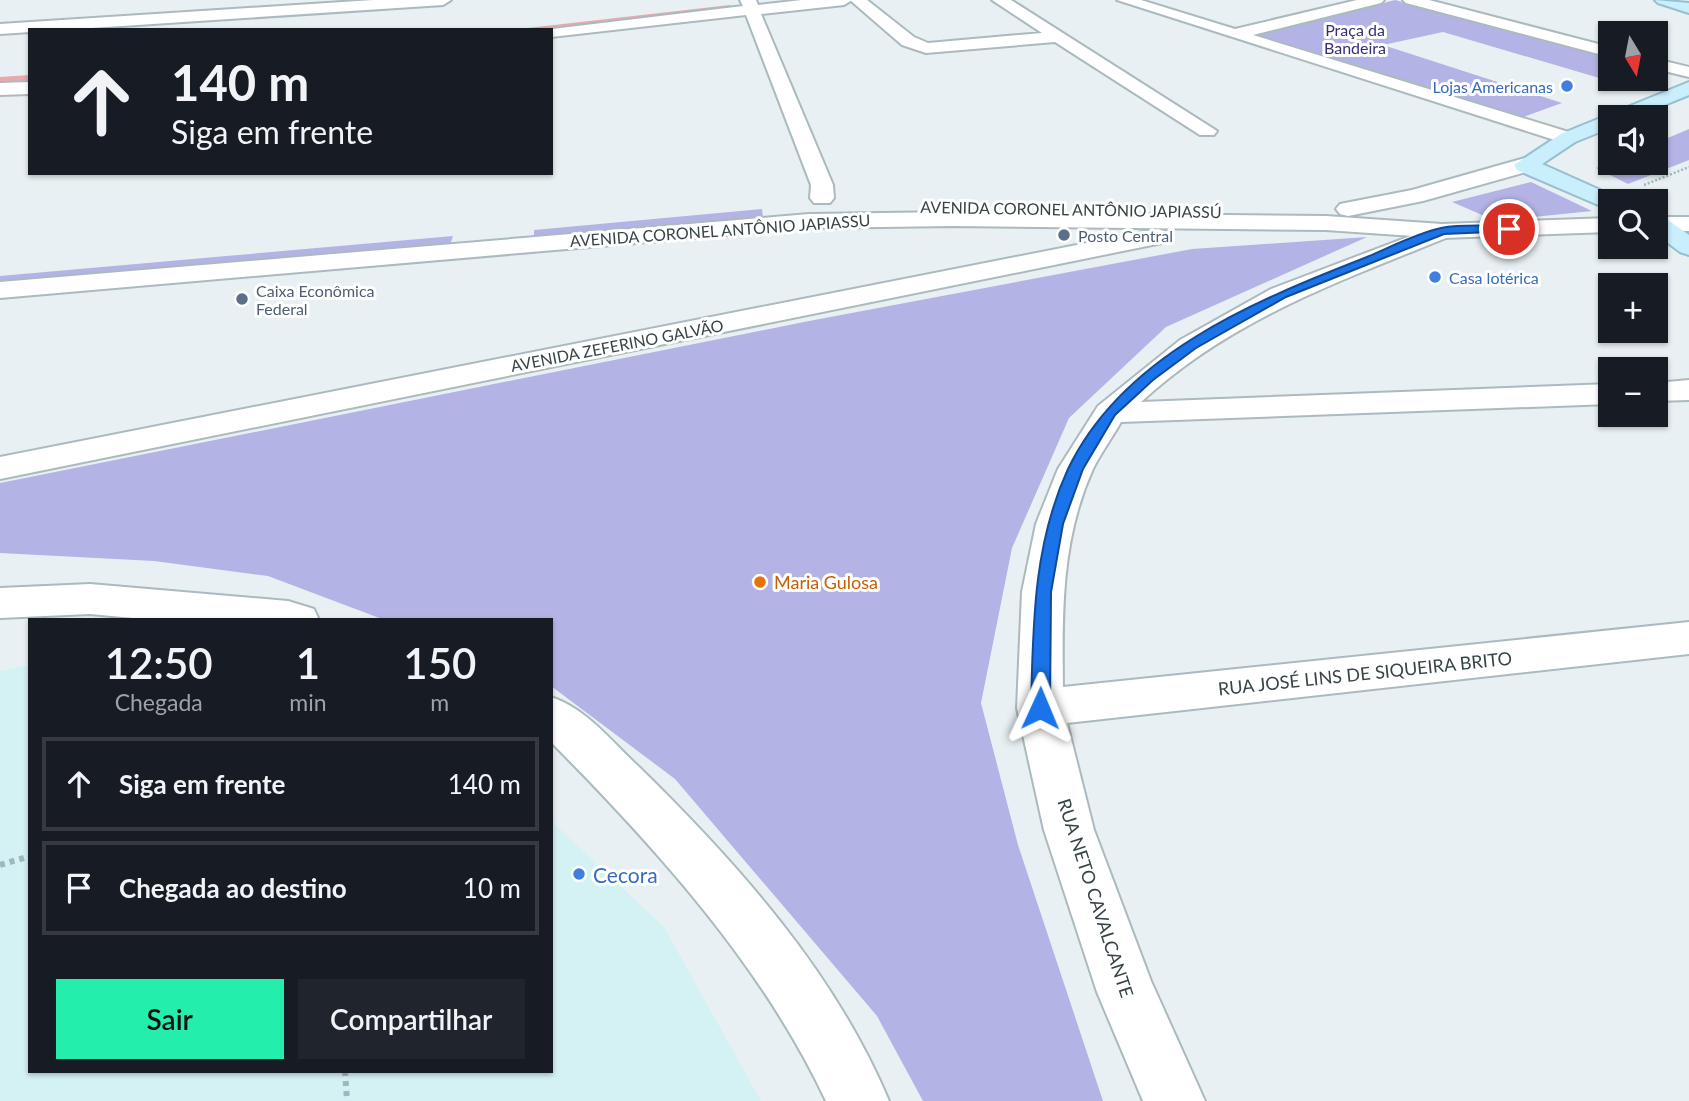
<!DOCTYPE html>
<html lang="pt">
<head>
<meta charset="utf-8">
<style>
  body { margin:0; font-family:Lato,sans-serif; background:#20242c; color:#f1f3f6; height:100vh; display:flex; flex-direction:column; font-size:26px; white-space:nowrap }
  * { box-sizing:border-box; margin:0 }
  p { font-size:23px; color:#9ea1a6 }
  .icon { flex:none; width:38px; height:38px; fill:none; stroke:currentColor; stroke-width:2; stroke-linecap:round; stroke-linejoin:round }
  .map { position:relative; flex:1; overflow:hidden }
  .details { position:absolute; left:28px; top:618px; width:525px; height:455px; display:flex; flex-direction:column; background:#171b24; border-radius:0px; box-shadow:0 2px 5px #0004 }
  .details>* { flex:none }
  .top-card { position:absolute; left:28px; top:28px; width:525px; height:147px; border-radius:0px; box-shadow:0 2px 5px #0004; background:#171b24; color:#f1f3f6; overflow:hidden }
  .needle { width:46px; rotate:170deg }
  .buttons { position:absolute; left:1598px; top:21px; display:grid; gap:14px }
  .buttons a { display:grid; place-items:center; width:70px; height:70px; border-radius:0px; background:#171b24; box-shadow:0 2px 5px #0004; font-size:35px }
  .pin { position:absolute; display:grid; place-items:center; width:60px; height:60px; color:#fff; margin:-30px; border:4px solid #fff; border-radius:50%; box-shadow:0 2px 7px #0007 }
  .me { position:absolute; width:77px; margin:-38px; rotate:1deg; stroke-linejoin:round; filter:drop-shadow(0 0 5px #0008) }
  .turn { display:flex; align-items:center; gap:24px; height:147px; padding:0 28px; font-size:32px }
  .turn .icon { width:91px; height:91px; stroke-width:2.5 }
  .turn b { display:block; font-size:49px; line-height:60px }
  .eta { display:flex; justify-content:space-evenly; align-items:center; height:119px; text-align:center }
  .eta b { font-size:42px; font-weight:600; line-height:49px }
  .button { display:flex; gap:14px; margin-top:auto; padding:14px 28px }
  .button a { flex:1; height:80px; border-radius:0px; background:#23eeab; color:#111; font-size:28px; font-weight:600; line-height:80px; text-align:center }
  .button a+a { background:#20242c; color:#f1f3f6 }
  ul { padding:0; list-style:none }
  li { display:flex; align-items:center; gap:21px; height:94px; margin:0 14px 10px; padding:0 14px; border:4px solid #363941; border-radius:0px }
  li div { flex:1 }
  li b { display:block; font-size:26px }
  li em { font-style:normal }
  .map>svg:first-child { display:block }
</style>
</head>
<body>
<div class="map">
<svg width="1689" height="1101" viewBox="0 0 1689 1101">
  <rect width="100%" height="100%" fill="#e8f0f3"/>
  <path fill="#d4f1f4" d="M30 665V1071H551V821L664 927 761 1101H0V671Z"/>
  <path fill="#b3b4e5" d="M1395 0 1610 58V79H1647L1623 85 1443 32 1383 45 1562 103 1523 117 1254 36Z
    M1689 129V160L1628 184 1596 168 1610 162 1656 163V143Z
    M1531 182 1592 211 1496 221 1452 202Z
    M762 209 763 217 534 237V230Z
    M453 236 450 245 0 285V276Z
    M1367 237 1166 327 1069 418 1012 548 981 703 1018 845 1103 1101H923L877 1016 675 779 551 686V620L382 619 268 576 154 561 0 553V483L809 321 1192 249Z"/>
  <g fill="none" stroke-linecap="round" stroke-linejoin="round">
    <path fill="#eca7ac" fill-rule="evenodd" d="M730 5 732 8 537 30H510Z
      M30 75V80L0 83V77Z"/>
    <g stroke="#abbabe" stroke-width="4">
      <path id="minor" d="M850 0H867L914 37 928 43 1042 33 992 0H1011L1217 131 1214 135H1200L1055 42 926 53 902 45Z
        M1117 0H1141L1235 29 1357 0H1384L1381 3 1253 35 1575 134 1578 138 1575 142H1561Z
        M1403 0H1429L1610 47V57L1406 3Z
        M1656 59 1689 67V77L1656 69Z
        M1442 224 1451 226 1454 231 1451 236C1340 281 1231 319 1141 402L1610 384V404L1121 422C1112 438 1101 453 1093 469 1061 539 1062 613 1063 687L1689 622V654L1067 723 1094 830 1151 981 1205 1101H1143L1097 992 1044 830 1017 708 1022 592 1036 524 1058 469 1098 406 1180 340 1271 289Z
        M1689 380V400L1656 401V383Z
        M90 584 288 601 314 609 319 620H154L90 614 0 618V588Z
        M551 697C587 709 611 741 638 766 737 863 835 972 889 1101H826C762 965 656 848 551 742Z"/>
    </g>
    <g stroke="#abbabe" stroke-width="4">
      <path id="tertiary" d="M373 0H451L443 5 0 34V24Z
        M740 0H756L758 5 802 0H852L844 5 761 14 833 185 834 198 830 203H814L810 198 811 185 746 15 551 37V30H544L743 6Z
        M30 82V94L0 95V83Z
        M1525 158 1536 165 1533 170 1423 201 1348 216 1340 214 1336 209 1340 204 1412 190Z
        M953 212 1326 216 1442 224 1610 218V232L1442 238 1326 230 953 226 809 228 0 298V282L809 214Z
        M1656 217H1689V231H1656Z
        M1158 229 1167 232 1171 237 1167 242 0 479V457Z"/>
    </g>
    <g stroke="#97bfcd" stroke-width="4">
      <path id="secondary" d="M1655 0 1689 3V13L1658 3Z
        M1689 82V95L1635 117H1610V128L1575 142 1542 164 1618 198 1621 201H1610V210L1517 170 1514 165 1561 134Z
        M1656 216 1665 218 1689 235V255L1680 252 1656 234Z"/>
    </g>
    <path stroke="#9db9bf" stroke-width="2.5" stroke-dasharray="2 2" stroke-linecap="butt" d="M1644 185 1689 167"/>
    <path stroke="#9db9bf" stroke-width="6" stroke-dasharray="5 5" stroke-linecap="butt" d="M0 865 30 856
      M345 1071 347 1101"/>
    <use href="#minor" fill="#fff" fill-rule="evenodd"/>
    <use href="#tertiary" fill="#fff" fill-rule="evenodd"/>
    <use href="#secondary" fill="#c9eefc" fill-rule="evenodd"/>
  </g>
  <path fill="#1a73e8" stroke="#114b97" stroke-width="2" d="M1509 226 1513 227V231L1444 234 1286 297 1196 348 1153 380 1115 415 1083 469 1063 524 1051 592 1050 708 1040 715 1034 713 1031 708C1033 626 1033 545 1068 469 1122 356 1252 302 1362 259 1387 249 1414 234 1441 228 1462 224 1487 226 1509 226Z"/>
  <g fill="#3f7fe0" stroke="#fff" stroke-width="2.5">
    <circle cx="1567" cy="86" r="7"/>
    <circle cx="1435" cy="277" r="7"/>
    <circle cx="579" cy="874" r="7"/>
  </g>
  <g fill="#5c6f8a" stroke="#fff" stroke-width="2.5">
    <circle cx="1064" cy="235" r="7"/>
    <circle cx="242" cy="299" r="7"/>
  </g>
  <circle fill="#e8710a" stroke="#fff" stroke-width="2.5" cx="760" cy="582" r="7"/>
  <g text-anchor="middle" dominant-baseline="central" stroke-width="6" stroke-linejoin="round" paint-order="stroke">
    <g font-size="16" fill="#372d75" stroke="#fff">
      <text x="1355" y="29">Praça da<tspan x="1355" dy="18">Bandeira</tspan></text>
    </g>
    <g font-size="16" fill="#366cbe" stroke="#fff" text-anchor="end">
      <text x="1553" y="86">Lojas Americanas</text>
      <text x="1449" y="277" text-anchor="start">Casa lotérica</text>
    </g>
    <g font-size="16" fill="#374446" stroke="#fff">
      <text transform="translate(1071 209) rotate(1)">AVENIDA CORONEL ANTÔNIO JAPIASSÚ</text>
      <text transform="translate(720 230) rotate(-4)">AVENIDA CORONEL ANTÔNIO JAPIASSU</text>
      <text transform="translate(617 345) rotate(-11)">AVENIDA ZEFERINO GALVÃO</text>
    </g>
    <g font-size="16" fill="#4e5e75" stroke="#fff" text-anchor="start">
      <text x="1078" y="235">Posto Central</text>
      <text x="256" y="290">Caixa Econômica<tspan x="256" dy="18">Federal</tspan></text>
    </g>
    <g font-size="18" fill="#c56008" stroke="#fff" text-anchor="start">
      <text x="774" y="582">Maria Gulosa</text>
    </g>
    <g font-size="18" fill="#374446" stroke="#fff">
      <text transform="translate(1365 673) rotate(-6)">RUA JOSÉ LINS DE SIQUEIRA BRITO</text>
      <text transform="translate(1096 898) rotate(72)">RUA NETO CAVALCANTE</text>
    </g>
    <g font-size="21" fill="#366cbe" stroke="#fff" text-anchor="start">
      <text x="593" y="874">Cecora</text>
    </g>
  </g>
</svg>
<div class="buttons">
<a><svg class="needle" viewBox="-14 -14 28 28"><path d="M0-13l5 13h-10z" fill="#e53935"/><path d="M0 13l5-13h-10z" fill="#9ea1a6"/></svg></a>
<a><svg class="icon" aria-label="sound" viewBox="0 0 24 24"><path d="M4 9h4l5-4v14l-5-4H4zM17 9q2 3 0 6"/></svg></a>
<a><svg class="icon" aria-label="search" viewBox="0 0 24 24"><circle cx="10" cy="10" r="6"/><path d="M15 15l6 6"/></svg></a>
<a>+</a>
<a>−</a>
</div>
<div class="pin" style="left:1509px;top:229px;background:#d93025"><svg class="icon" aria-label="arrive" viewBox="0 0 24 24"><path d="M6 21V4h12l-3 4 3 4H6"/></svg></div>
<svg class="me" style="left:1040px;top:708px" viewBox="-20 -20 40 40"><path d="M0-17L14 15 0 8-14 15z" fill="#1a73e8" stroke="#fff" stroke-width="4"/></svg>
<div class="top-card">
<div class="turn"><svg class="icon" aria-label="ahead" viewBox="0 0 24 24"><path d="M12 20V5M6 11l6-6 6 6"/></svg><div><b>140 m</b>Siga em frente</div></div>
</div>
<section class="details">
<div class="eta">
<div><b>12:50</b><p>Chegada</p></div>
<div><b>1</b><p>min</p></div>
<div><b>150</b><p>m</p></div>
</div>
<ul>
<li><svg class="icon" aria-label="ahead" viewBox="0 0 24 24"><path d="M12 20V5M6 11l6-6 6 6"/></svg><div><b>Siga em frente</b></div><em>140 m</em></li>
<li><svg class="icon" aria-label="arrive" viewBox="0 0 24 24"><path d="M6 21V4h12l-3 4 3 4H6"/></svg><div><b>Chegada ao destino</b></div><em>10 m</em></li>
</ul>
<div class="button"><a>Sair</a><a>Compartilhar</a></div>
</section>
</div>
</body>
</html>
